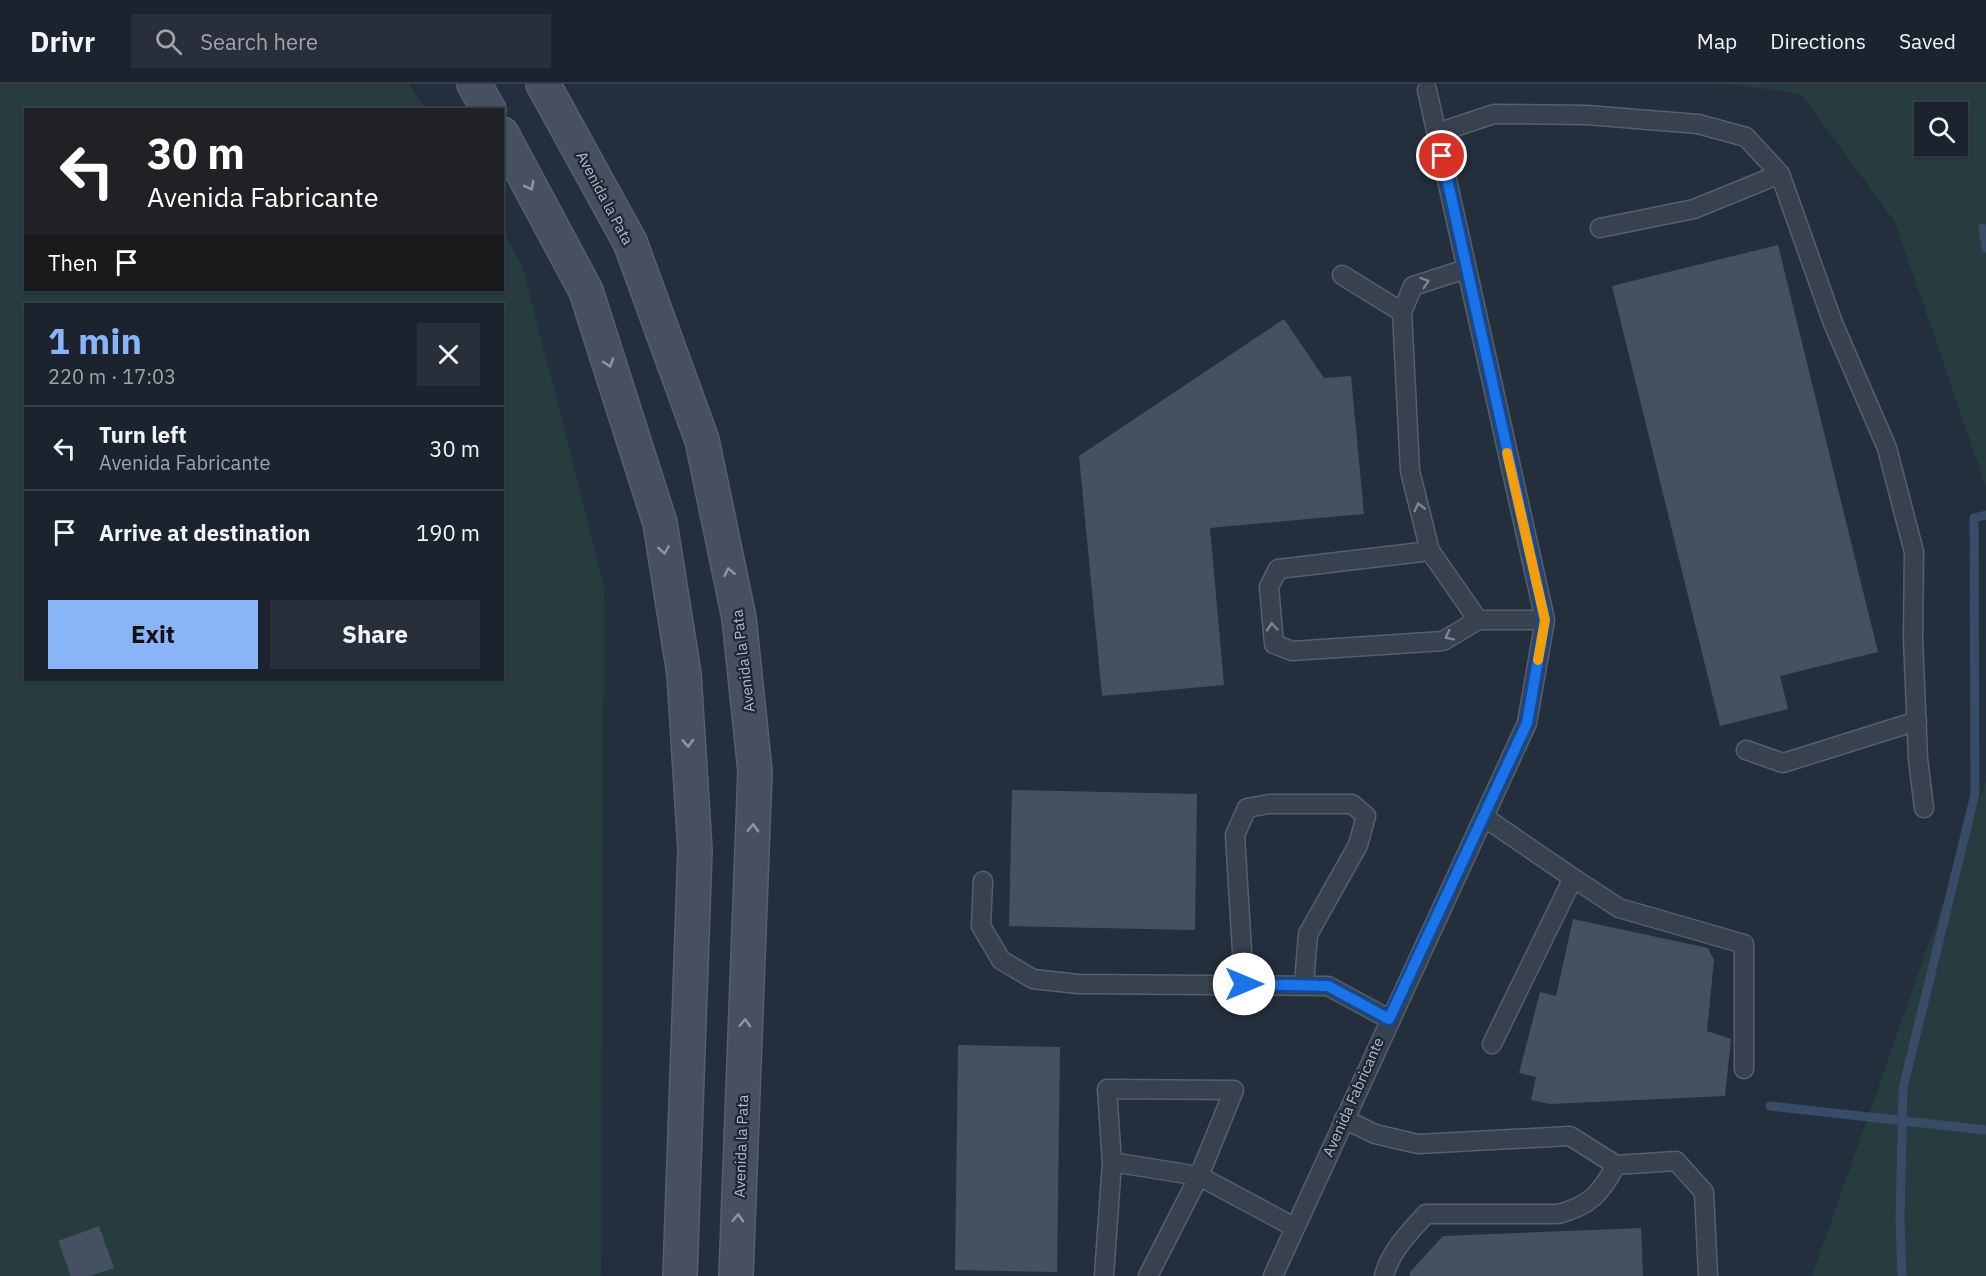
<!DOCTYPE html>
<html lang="en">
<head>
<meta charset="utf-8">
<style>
  body { margin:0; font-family:"IBM Plex Sans",sans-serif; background:#282f3a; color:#f1f3f6; height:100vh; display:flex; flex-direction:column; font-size:22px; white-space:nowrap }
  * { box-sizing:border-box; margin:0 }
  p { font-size:20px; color:#a0a4aa }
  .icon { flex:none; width:33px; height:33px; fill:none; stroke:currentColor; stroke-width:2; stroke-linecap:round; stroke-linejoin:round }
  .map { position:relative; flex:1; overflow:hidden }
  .panel { position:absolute; left:24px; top:219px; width:480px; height:378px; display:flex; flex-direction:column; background:#1b232e; border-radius:0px; box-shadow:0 2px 4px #0004,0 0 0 2px #39404a }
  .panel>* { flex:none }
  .hud { position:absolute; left:24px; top:24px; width:480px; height:183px; border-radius:0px; box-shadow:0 2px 4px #0004,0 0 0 2px #39404a; background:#202124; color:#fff; overflow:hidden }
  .fabs { position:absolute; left:1914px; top:18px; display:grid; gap:12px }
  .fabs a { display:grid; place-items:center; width:54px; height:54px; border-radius:0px; background:#1b232e; box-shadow:0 2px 4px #0004,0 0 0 2px #39404a; font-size:30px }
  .pin { position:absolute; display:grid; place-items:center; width:51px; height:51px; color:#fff; margin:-26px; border:3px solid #fff; border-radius:50%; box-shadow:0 2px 6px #0007 }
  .me { position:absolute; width:66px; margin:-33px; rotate:90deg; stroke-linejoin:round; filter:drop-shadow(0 0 4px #0008) }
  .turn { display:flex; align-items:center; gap:21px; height:126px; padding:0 24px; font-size:27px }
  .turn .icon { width:78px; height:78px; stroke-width:2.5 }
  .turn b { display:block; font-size:42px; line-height:51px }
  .then { display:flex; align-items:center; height:57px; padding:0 24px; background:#0003; gap:12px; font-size:22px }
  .round { display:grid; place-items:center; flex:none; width:63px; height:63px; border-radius:0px; background:#282f3a }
  .headline { display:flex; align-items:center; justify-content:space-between; height:102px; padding:0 24px }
  h1 { font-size:36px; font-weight:700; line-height:45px; color:#8ab4f8 }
  .cta { display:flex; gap:12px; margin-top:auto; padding:12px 24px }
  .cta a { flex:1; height:69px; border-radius:0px; background:#8ab4f8; color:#111; font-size:24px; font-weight:700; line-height:69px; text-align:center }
  .cta a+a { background:#282f3a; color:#f1f3f6 }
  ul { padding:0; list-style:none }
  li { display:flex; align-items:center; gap:18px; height:84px; padding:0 24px; border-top:2px solid #39404a }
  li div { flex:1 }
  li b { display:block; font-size:22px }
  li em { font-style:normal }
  header { display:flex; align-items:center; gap:36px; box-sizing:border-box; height:84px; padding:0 30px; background:#1b232e; border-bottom:2px solid #39404a }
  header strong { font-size:28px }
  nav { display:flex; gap:33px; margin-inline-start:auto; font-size:21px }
  .search { width:420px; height:54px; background:#282f3a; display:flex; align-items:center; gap:15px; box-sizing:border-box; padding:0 21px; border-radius:0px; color:#a0a4aa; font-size:22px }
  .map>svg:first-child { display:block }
</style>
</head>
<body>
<header>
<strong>Drivr</strong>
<div class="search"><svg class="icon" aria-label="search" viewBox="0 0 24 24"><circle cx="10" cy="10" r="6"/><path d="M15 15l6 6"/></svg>Search here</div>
<nav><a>Map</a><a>Directions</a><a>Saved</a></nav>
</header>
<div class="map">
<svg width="1986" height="1192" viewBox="0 0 1986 1192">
  <rect width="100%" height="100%" fill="#242f3e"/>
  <path fill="#263c3f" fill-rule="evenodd" d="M0 0H409L425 25 26 26V206H502L503 149 522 180 604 502 601 1192H0ZM26 220H502V596H26Z
    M1729 0H1986V403L1895 138 1801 10ZM1958 28V62H1924V28Z
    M1986 697V1192H1812Z"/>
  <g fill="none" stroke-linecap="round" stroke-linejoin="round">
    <path stroke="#394c67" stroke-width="9" d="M1983 144 1986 164
      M1770 1022 1986 1046
      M1902 1192 1900 1137 1903 1004 1975 710 1974 434 1986 431"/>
  </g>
  <path fill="#455162" d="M1778 161 1878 568 1780 592 1788 625 1720 642 1612 202Z
    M1284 235 1324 294 1351 292 1364 430 1210 444 1224 601 1102 612 1079 372Z
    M1012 706 1197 710 1195 846 1009 842Z
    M1573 835 1708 864 1714 876 1707 947 1731 955 1725 1012 1551 1020 1531 1016 1536 993 1519 989 1540 908 1556 912Z
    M958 961 1060 963 1057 1188 955 1186Z
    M99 1142 114 1184 90 1192H71L58 1157Z
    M1641 1144 1643 1192H1410V1188L1443 1152Z"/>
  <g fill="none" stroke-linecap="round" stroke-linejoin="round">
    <g stroke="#565f6c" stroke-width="21">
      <path id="lane" d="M1437 49 1494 30 1587 31 1698 40 1746 53 1780 90 1833 239 1887 364 1914 468 1913 554 1918 675 1924 724
        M1600 144 1694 125 1780 90
        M1466 185 1413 202 1402 228 1410 387 1430 467 1278 485 1269 503 1274 560 1292 567 1443 557 1478 536H1545
        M1342 191 1402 228
        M1430 467 1478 536
        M1746 666 1783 679 1917 637
        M1484 733 1573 794 1492 960
        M1573 794 1619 824 1744 860V985
        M983 797 981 842 1001 876 1033 895 1078 900 1328 902 1389 935
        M1244 900 1235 751 1247 724 1269 720H1352L1366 732 1358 761 1308 850 1304 900
        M1344 1035 1375 1050 1418 1060 1570 1052 1616 1081 1676 1077 1704 1108 1708 1192
        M1112 1078 1107 1005 1234 1006 1199 1092 1148 1192
        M1104 1192 1112 1078 1199 1092 1294 1143
        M1273 1192 1527 639 1545 536 1427 6
        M1384 1192C1390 1167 1409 1149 1426 1130H1558C1590 1122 1601 1109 1616 1081"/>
    </g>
    <g stroke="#565f6c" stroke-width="36">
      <path id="secondary" d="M474 0 489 26
        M543 0 630 158 702 356 739 534 755 687 736 1192
        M502 50 586 207 660 439 684 590 695 766 680 1192"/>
    </g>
    <use href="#lane" stroke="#38414e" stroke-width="18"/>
    <use href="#secondary" stroke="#465061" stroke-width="33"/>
  </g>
  <defs><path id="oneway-chevron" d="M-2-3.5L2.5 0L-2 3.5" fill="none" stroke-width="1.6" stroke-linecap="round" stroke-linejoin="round" transform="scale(1.5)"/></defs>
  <g stroke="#8e96a5">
    <use href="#oneway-chevron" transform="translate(530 102) rotate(62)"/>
    <use href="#oneway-chevron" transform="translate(609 279) rotate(72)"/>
    <use href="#oneway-chevron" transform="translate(664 466) rotate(81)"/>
    <use href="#oneway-chevron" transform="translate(729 488) rotate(-102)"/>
    <use href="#oneway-chevron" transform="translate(688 659) rotate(87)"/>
    <use href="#oneway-chevron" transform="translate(753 744) rotate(-88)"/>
    <use href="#oneway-chevron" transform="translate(745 939) rotate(-88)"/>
    <use href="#oneway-chevron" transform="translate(738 1134) rotate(-88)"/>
  </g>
  <g stroke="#7c8592">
    <use href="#oneway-chevron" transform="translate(1425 198) rotate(-18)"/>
    <use href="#oneway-chevron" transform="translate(1419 423) rotate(-104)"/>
    <use href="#oneway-chevron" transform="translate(1272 543) rotate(-95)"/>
    <use href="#oneway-chevron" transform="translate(1449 552) rotate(153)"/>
  </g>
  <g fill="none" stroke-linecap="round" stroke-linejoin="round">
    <g stroke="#114b97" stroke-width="15">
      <path id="route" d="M1244 900 1328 902 1389 935 1527 639 1545 536 1442 72"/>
    </g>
    <use href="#route" stroke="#1a73e8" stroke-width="10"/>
    <path stroke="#f59e0b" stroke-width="10" d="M1507 369 1545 536 1538 576"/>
  </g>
  <g text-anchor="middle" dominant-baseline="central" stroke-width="4.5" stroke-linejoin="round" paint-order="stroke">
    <g font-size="15" fill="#b4bcc9" stroke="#1d2633">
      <text transform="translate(605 114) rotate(62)">Avenida la Pata</text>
      <text transform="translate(743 577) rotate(-97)">Avenida la Pata</text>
      <text transform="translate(1353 1013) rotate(-66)">Avenida Fabricante</text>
      <text transform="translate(741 1062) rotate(-88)">Avenida la Pata</text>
    </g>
  </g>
</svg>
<div class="fabs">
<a><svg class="icon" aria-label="search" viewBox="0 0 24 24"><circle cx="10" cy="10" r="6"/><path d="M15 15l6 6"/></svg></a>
</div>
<div class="pin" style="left:1442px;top:72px;background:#d93025"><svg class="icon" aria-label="arrive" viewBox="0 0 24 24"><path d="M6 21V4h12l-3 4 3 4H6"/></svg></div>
<svg class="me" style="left:1244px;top:900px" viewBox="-20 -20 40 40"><circle r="19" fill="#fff"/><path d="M0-13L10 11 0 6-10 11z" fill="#1a73e8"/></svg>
<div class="hud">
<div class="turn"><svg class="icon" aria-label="left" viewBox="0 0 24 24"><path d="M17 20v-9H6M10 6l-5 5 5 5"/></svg><div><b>30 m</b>Avenida Fabricante</div></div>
<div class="then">Then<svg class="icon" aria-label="arrive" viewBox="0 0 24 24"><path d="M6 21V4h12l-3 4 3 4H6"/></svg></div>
</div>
<section class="panel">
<div class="headline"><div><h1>1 min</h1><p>220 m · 17:03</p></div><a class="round"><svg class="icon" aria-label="close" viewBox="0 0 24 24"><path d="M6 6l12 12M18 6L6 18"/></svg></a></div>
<ul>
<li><svg class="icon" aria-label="left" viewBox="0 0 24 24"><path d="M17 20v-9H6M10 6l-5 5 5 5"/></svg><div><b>Turn left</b><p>Avenida Fabricante</p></div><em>30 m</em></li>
<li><svg class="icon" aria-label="arrive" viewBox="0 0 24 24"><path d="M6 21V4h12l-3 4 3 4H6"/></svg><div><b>Arrive at destination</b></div><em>190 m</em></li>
</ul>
<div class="cta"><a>Exit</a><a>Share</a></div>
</section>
</div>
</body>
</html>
